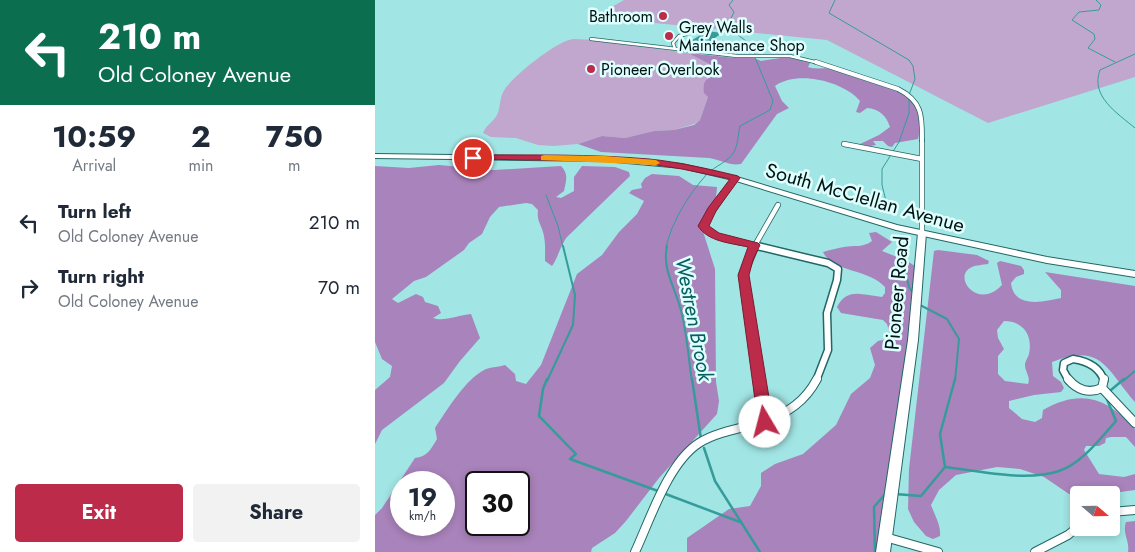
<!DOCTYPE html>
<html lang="en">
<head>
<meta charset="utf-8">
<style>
  body { margin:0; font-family:Jost,sans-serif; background:#f2f2f3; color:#1f2937; height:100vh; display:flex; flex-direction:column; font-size:19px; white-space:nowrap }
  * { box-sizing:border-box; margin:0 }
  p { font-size:16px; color:#747a83 }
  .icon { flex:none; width:28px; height:28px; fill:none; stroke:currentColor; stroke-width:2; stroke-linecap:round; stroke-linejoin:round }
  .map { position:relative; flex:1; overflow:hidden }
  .drawer { display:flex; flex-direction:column; background:#fff; width:375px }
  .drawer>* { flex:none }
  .hud { background:#0b6e4f; color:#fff; overflow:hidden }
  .needle { width:32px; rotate:110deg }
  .tools { position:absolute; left:695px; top:486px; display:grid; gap:10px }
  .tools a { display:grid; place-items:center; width:50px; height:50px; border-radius:5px; background:#fff; box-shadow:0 2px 8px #0003; font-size:25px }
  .speed { position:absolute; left:15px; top:471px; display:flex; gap:10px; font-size:25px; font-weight:700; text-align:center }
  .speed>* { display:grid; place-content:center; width:65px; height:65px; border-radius:50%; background:#fff; box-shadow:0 2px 8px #0003; line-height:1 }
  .speed small { font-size:12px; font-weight:400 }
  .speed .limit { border:2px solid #111; border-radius:8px; background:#fff; color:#111 }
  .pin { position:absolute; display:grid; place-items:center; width:42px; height:42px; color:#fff; margin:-21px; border:2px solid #fff; border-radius:50%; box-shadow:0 1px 5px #0007 }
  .me { position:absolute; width:55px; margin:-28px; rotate:352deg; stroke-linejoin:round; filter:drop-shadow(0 0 4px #0008) }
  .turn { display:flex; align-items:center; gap:18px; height:105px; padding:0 15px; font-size:22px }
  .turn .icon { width:65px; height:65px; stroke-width:2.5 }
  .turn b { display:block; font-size:35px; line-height:42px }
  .eta { display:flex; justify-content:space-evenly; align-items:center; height:85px; text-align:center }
  .eta b { font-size:30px; font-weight:700; line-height:35px }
  .action { display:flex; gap:10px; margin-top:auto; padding:10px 15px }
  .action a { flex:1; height:58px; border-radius:5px; background:#bc2b49; color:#fff; font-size:20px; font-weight:700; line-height:58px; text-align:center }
  .action a+a { background:#f2f2f3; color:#1f2937 }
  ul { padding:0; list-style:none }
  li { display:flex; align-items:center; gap:15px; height:65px; padding:0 15px }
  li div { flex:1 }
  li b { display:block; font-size:19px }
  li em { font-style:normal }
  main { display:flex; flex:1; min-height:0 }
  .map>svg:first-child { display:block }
</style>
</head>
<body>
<main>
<section class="drawer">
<div class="hud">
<div class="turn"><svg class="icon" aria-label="left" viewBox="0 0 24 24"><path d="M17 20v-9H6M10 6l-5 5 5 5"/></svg><div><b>210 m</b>Old Coloney Avenue</div></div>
</div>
<div class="eta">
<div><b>10:59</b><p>Arrival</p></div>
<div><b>2</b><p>min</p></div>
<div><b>750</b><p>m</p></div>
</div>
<ul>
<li><svg class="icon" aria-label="left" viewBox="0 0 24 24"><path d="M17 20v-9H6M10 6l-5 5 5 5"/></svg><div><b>Turn left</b><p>Old Coloney Avenue</p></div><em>210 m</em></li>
<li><svg class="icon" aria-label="right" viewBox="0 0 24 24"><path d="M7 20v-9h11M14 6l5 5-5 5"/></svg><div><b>Turn right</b><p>Old Coloney Avenue</p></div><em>70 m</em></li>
</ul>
<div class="action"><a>Exit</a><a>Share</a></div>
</section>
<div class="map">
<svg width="760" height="552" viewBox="0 0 760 552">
  <rect width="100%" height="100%" fill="#a1e5e4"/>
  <path fill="#c1a7ce" d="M249 0H760V77L613 123 452 40 219 17Z
    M198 39 222 40 313 53 340 67 344 73 332 77 333 97 325 120 319 124 299 130 279 131 250 138 227 136 203 144 178 146 163 145 141 138 116 137 108 133C111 125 118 122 122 115 126 107 124 97 130 89 139 75 182 41 198 39Z"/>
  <path fill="#a983bb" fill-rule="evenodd" d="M313 53 360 58 377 57 386 61 412 57 435 63 433 67C441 70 451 67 460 69 473 72 527 89 536 98 544 106 546 128 543 139L520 143 517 147 513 146 508 141H498L501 145 495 146 485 144 504 135 515 127C511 115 504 109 492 108L485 113 481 112 485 101C468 81 422 70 400 86L407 101 414 108 402 114 366 164C355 166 346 160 334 158L226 152 203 144 227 136 250 138 279 131 299 130 319 125 325 120 333 97 329 93C327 79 333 78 344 73L340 67Z
    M64 165 119 170 186 166C194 174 191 181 189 191L181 197 186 198 199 191V177L207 166 240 167 254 172 255 176 192 237C184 248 184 256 177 266L170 261C170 251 171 239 167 229 164 221 162 219 163 210L157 204 151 203 124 207 115 217 107 234 94 243 89 250 51 277 39 281 17 299 23 303 41 294 48 297 50 302 63 306 66 313 58 318C69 322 83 315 96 314L105 338 85 361 69 383 7 430 0 444V390L15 377 17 366 7 359 0 342V166L34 168Z
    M277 174 304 176 318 185 342 187 341 197 325 222 340 269 341 382 344 401 342 414 284 478 251 521 240 533 217 548 216 552H0V515L7 508 40 458C52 457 56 449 62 439L60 428C72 410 91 378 111 369 117 367 124 367 130 365L140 374 141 381 151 384 166 365 202 274 227 255 244 232 262 214 269 201 254 193 257 190 267 188 266 184 270 178ZM26 482H69V525H26ZM101 482H144V525H101Z
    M501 232 517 242 507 251 532 261 540 266V286L504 552H312V538L354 509 375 506 386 486V473L400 464 428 454 461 425 476 394 495 378 500 365 495 348 503 341 512 339 515 334 512 324 508 320 466 313 462 307C472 287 488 295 507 297L510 293V287C494 269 457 272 448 252 455 250 462 248 469 247 479 245 488 248 497 241L494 233Z
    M563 250 602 255 614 261 613 264C608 265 601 265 597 267 576 276 603 311 627 285L622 263 625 261 646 266 649 270V274L641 277 636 283C639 309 668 302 686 298V290L670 272 760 286V402C731 369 727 342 677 362L678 376 686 382 689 388 686 392 659 395 634 401V408L647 419 660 422 667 418 668 410C706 388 733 398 760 429V447L751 437H736L731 438 730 443 724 446H711L709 450 724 474 749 477 760 474V490L724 495H704V497L694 494 669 477 645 469 622 467 581 475 564 490 556 505C560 516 566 525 565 536L558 539 551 536 539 522 533 509 534 469 559 251ZM629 321C648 321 658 335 654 354 653 358 650 361 650 365 650 372 656 377 653 384L630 381 623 374V356L629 349 623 338 622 330Z
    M760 521V552H753C755 542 747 533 751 522Z"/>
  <path fill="#369b9b" d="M332 31 347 33 330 45 314 42Z"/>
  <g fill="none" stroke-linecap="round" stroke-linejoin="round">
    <path stroke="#369b9b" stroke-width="1" d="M460 0 454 13 534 60 538 66 540 79 534 95V113L524 142 507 169V185L514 213
      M721 0 726 5 724 10 704 12 697 20 719 34 720 39 713 48 740 62
      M760 54 725 70C715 96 742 113 760 128
      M171 195 183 226 188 247
      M523 241 524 247
      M291 247C297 221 314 194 332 174 340 166 353 162 359 152 363 145 363 134 365 126L395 110 398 101 379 55 382 49 352 27 359 12 354 5 358 0"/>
    <path stroke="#369b9b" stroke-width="2" d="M292 246C287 268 299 286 305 307 312 330 313 357 317 381
      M524 246 534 287 538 293
      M545 305 572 319 584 339 580 381
      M172 381 198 325 200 295 188 246
      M748 381 760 371"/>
    <path stroke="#369b9b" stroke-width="2.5" d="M172 379 168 389 164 416 201 454 195 459 283 491
      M317 379 326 439
      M736 390 749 379
      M329 448 340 481 385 552
      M570 467 565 434 580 379
      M570 467C604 471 651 482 684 471 706 464 726 438 741 421L731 397
      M288 493 365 522
      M520 494 546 496 570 467
      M500 552 499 507 511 493"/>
    <g stroke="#226767" stroke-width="4">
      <path id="street-far4" d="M216 39 362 56H415L444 63
        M300 49 298 43 304 36 311 34"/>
    </g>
    <g stroke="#226767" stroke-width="5.5">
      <path id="street-far3" d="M441 62 523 89C549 102 547 118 547 144"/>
    </g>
    <g stroke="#226767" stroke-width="6">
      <path id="street-far2" d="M547 142V233
        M469 144 547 159
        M360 178 328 226C337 240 371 243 387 247
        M379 247 403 205"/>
    </g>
    <g stroke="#226767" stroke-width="9">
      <path id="street-far1" d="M380 246 368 275 384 381
        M382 246 453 263 463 269 462 280 452 313 453 350 441 381
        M694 381 688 370 689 363 698 359C711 361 725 367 729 381"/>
    </g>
    <g stroke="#226767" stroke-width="10">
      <path id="street" d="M693 379C702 390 714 394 727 388L729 379
        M727 388 760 423
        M390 422C413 412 430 402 442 379
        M736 512 760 510
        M510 537 563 552
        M260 552C275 520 293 463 324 443 343 431 369 428 390 422L384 379
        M660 552 693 535 704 526"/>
    </g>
    <g stroke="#226767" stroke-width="2">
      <path id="secondary" d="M547 230 551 233 543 340 515 552H501L533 340 543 233Z"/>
    </g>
    <g stroke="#226767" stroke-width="2">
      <path id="primary" d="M0 154 230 157 307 164 362 177 522 225 672 257 760 271V277L672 263 521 230 358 180 307 168 230 161 0 158Z"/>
    </g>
    <use href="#street-far4" stroke="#fff" stroke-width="2.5"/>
    <use href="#street-far3" stroke="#fff" stroke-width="4"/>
    <use href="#street-far2" stroke="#fff" stroke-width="4.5"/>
    <use href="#street-far1" stroke="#fff" stroke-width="6"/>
    <use href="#street" stroke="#fff" stroke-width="8"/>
    <use href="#secondary" fill="#fff" fill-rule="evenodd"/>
    <use href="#primary" fill="#fff" fill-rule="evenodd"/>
  </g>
  <path fill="#bc2b49" stroke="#7a1c2f" d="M98 155C157 155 216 154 274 159 304 162 334 169 363 176L365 178 341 211 334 226 344 233 383 243 385 245 378 260 374 275 398 422 396 427 390 429 385 427 383 422 363 275 373 247C356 243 333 242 323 226L333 208 355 179 307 169 275 164 230 161 95 159 94 158Z"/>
  <path fill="#f59e0b" d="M169 155 230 156 281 160 285 163 281 165 166 160V156Z"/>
  <g fill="#bc2b49" stroke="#defffe" stroke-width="2">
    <circle cx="288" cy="16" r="5"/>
    <circle cx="294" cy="36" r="5"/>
    <circle cx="216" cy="69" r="5"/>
  </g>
  <g text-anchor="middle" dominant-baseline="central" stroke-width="5" stroke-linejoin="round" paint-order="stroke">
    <g font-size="16" fill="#001313" stroke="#defffe" text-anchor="start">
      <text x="278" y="16" text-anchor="end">Bathroom</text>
      <text x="304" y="27">Grey Walls<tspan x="304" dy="18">Maintenance Shop</tspan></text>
      <text x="226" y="69">Pioneer Overlook</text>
    </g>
    <g font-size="20" fill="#001313" stroke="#defffe">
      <text transform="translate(490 198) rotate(16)">South McClellan Avenue</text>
      <text transform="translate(522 293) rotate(-85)">Pioneer Road</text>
    </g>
    <g font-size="21" font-style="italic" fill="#065e5e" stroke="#defffe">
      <text transform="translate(319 319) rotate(79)">Westren Brook</text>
    </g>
  </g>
</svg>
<div class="tools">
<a><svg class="needle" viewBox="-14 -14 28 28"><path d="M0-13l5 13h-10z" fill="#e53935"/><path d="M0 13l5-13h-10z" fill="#747a83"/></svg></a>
</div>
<div class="speed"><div>19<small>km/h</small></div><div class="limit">30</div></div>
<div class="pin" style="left:98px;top:158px;background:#d93025"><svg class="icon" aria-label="arrive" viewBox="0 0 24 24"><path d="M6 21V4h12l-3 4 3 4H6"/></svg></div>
<svg class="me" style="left:390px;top:422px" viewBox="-20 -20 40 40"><circle r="19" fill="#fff"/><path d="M0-13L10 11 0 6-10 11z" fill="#bc2b49"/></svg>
</div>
</main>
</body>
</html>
